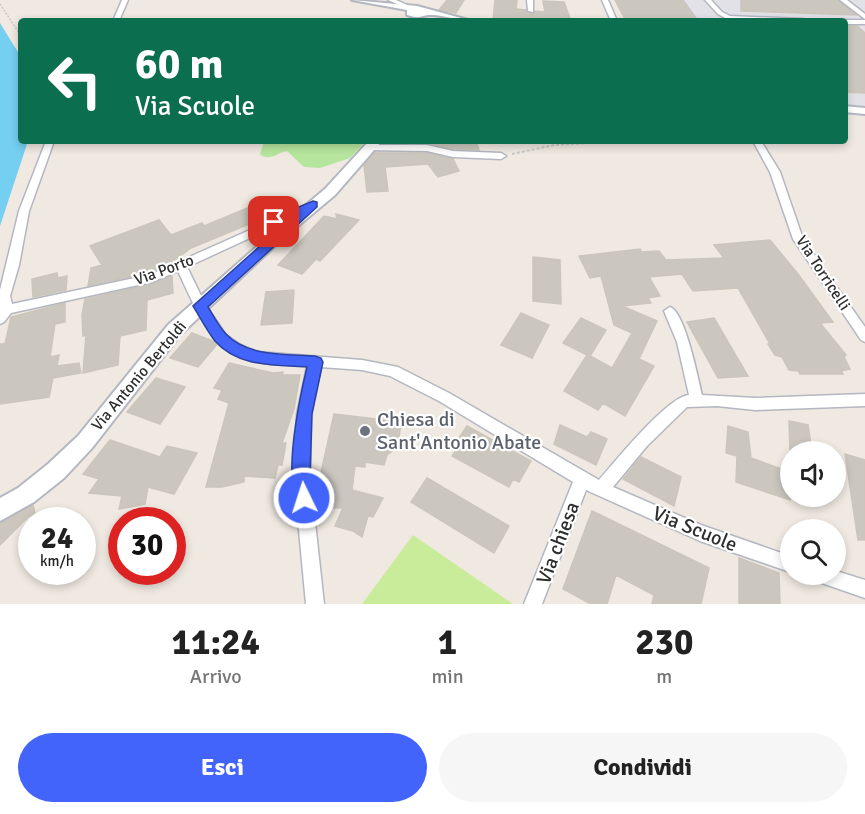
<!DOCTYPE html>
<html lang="it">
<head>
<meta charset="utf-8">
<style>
  body { margin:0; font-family:Signika,sans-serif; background:#f6f6f6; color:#222; height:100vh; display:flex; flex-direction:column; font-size:22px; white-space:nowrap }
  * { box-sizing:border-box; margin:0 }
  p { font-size:20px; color:#767676 }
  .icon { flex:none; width:33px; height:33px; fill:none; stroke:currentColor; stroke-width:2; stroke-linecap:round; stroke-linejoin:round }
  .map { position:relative; height:604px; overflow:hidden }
  .side { display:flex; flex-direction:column; background:#fff; flex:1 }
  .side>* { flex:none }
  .top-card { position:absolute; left:18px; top:18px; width:830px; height:126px; border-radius:6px; box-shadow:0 3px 9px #0003; background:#0b6e4f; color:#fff; overflow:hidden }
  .tools { position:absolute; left:780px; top:441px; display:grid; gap:12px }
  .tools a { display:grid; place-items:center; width:66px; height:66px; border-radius:50%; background:#fff; box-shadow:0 3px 9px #0003; font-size:30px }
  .speed { position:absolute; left:18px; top:507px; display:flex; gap:12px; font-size:30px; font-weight:700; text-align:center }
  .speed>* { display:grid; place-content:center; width:78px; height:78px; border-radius:50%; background:#fff; box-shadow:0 3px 9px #0003; line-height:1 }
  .speed small { font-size:15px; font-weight:400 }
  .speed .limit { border:9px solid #d22; background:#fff; color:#111 }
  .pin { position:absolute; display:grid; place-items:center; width:51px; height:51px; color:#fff; margin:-26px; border-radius:12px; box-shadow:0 3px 9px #0006 }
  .me { position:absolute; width:66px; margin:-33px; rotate:356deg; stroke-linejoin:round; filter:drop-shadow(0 0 4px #0008) }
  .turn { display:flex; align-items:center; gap:21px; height:126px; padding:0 18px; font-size:27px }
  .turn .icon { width:78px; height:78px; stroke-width:2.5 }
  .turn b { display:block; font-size:42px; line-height:51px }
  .eta { display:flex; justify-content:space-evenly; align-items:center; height:102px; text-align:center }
  .eta b { font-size:36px; font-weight:800; line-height:42px }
  .primary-button { display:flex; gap:12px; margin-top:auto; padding:12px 18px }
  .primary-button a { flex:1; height:69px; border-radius:36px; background:#4264fb; color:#fff; font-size:24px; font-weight:800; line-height:69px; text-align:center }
  .primary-button a+a { background:#f6f6f6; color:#222 }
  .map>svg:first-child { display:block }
</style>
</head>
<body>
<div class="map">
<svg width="865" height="604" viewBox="0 0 865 604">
  <rect width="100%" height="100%" fill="#efe9e1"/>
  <path fill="#e3e1e8" d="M635 0H865V107L845 105 844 21H647Z"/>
  <path fill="#b6e59e" d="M264 141H366L350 158 320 168 304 167 287 151C277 153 268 162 260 154Z"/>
  <path fill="#c9ec9a" d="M413 535 513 604H362Z"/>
  <path fill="#75cff0" d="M0 23 21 57V141H28L0 226Z"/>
  <path fill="#cbc7bf" stroke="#cbc5ba" stroke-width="1.5" d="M447 0H464L456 13 439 10Z
    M495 0H517L516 9 526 10V13L533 14 535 11 545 12 543 1 564 2 571 21 493 20Z
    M615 0H683L698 21H626Z
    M741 0H838L856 15 741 11Z
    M844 26H857L865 33V93L844 92Z
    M404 141H476L479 150 453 149 428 143Z
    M375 153H427L453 159 459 171 438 177 428 164 385 167 388 191 367 192 364 165Z
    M255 205 266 217 191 248 172 262 148 273 88 286 91 268 102 265 90 246 159 220 171 235 202 223 204 226Z
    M336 214 359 220 320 261 316 259 302 274 278 265 324 216 337 219Z
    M770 240 798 274 833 322 820 323 846 355 844 357 850 369 841 371 843 374H800L798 371 789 370 782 357 775 355 768 344H770L738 288 693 291 682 274 649 277 660 296 648 298 651 303 622 306 657 321 639 359 654 366 625 416 603 403 598 410 564 391 587 355 563 343 581 318 606 330 590 356 612 368 632 333 614 325 601 276 590 278 579 256 640 249 642 252 659 251 666 260 724 258 714 245Z
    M533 257 560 260 561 304 533 301Z
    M57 273 58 278 67 276 66 290 33 297 32 279Z
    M172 276 173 293 147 300 146 330 120 336 118 365 83 373 86 335 83 336 82 315 85 299 152 284Z
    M294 290 292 323 261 325 266 292Z
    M65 303V322L55 324 50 357 59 355 57 366 79 363 81 373 53 378 49 397 0 404V344H5L11 317Z
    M521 313 549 325 532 358 501 345Z
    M714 318 748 376 718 378 687 322Z
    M192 333 218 343 198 367 170 358Z
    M229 363 273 373 283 372 282 375H300L294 409 282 443H286L282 465H278L275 478 244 476V482L222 487H206L229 403 218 399 222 390 214 388Z
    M156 378 185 387 160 424 127 412Z
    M334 414 401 422 398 447 387 455 384 465 365 462V467L355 466 352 490 383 498 373 517 368 516 362 537 353 531 335 526 343 508 316 507 315 499Z
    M789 421 808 425 812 452H790Z
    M560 425 587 437 591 432 607 439 596 465 554 444Z
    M467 426 531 461 519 482 513 479 509 487 452 456 458 447 454 445Z
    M728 426 748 432 751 458 790 472V500L736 482 737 456 726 453Z
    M110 440 160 457 167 446 197 453 174 494 148 487 145 504 119 509 122 496 89 493 99 479 83 474Z
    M845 454 865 460V540H858Z
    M641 457 681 477 674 506 623 479Z
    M427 478 509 526 494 553 411 502Z
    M33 505 35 513 28 517 0 545V523Z
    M592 511 709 568 701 604H652L654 595 616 575 607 604H591L563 589Z
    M739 558 779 573 780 604H739Z"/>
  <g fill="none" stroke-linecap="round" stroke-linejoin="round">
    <g stroke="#b4b7c1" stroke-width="3">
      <path id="street" d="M122 0H128L119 21H113Z
        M388 0H396L416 9 411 10Z
        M527 0H533V12L528 11Z
        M602 0H608L617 21H611Z
        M705 0H711L722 12 730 16 803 19 806 21 729 20 718 14Z
        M840 0H847L865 14V19Z
        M844 20H865V24H844V21H842Z
        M46 141H54L29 211 19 265 10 296 12 304 149 275 313 202 317 203V207L187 267 205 304 226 335 239 344 257 352 362 360 398 367 449 393 599 480C614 463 668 396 689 395L677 342 664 311 670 307C685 312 698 378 702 395L755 398 865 394V406L755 410 717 406 687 407 647 446 613 487 701 525 790 556V572L700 541 586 490 542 604H524L573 482 439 401 390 376 362 370 321 367 311 414 310 477 324 604H306L294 477 297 414 307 366C291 365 273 365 256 362 212 354 195 307 178 271L152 282 11 313 4 322 0 324V290L19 211Z
        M753 141H761L780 172 803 239 865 327V342L861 340 793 239 770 172Z
        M371 145H427L453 151 501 153 506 156 501 159 453 157 427 151 368 150V146Z
        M836 571 865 580V598L813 580 810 574H836Z"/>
    </g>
    <g stroke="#b4b7c1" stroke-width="4">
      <path id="secondary" d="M352 0 417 6 472 21C458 21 444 15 432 15 419 15 423 20 407 15V10Z
        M844 106 865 108V114L844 112Z
        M369 141H382L335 195 280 241 180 335 92 448 64 478 34 502 0 521V498L18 488 48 464 78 436 168 325 270 235 325 189Z"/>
    </g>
    <path stroke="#c9c9c9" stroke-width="1.5" stroke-dasharray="2 1.5" stroke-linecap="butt" d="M0 4 21 36"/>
    <path stroke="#c9c9c9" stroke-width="2" stroke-dasharray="3 2" stroke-linecap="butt" d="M512 154 554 145 625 141"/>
    <use href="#street" fill="#fff" fill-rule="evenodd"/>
    <use href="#secondary" fill="#fff" fill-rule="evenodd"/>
  </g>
  <path fill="#4264fb" stroke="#2b41a3" stroke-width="1.5" d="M313 201 317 202V207L208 307C213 315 219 327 226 334 248 357 286 354 315 356L321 358 323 362 312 414 310 477 313 498 310 504 304 507 297 504C284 472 299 401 307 367 276 365 237 367 215 341 207 331 200 317 193 306L289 220 274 226 270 225V219Z"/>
  <circle fill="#6b7280" stroke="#fff" stroke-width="2" cx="365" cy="431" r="6"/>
  <g text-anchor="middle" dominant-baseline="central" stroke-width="4.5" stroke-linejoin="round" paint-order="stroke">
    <g font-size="16" fill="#2e2e2e" stroke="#fff">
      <text transform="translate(164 270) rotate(-20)">Via Porto</text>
      <text transform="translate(823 273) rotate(57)">Via Torricelli</text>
      <text transform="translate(139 376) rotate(-50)">Via Antonio Bertoldi</text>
    </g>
    <g font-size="20" fill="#5b616d" stroke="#fff" text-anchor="start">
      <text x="377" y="419">Chiesa di<tspan x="377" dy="23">Sant'Antonio Abate</tspan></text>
    </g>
    <g font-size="20" fill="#2e2e2e" stroke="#fff">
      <text transform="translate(695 529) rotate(22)">Via Scuole</text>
      <text transform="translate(558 543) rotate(-69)">Via chiesa</text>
    </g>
  </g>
</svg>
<div class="tools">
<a><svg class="icon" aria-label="sound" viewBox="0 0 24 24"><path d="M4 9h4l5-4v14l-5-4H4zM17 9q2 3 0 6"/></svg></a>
<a><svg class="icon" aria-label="search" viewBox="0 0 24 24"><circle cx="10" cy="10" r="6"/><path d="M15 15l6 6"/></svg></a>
</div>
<div class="speed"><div>24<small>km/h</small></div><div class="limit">30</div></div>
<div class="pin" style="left:274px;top:222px;background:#d93025"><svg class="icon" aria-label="arrive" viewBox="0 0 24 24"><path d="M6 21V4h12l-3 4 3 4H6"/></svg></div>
<svg class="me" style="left:304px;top:498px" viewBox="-20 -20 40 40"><circle r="17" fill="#4264fb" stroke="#fff" stroke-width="3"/><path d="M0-11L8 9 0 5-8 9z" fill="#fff"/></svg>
<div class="top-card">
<div class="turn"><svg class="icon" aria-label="left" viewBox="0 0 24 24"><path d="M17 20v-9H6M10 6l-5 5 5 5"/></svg><div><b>60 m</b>Via Scuole</div></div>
</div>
</div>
<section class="side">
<div class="eta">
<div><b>11:24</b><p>Arrivo</p></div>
<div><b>1</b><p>min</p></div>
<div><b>230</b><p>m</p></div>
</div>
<div class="primary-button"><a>Esci</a><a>Condividi</a></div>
</section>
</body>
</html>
